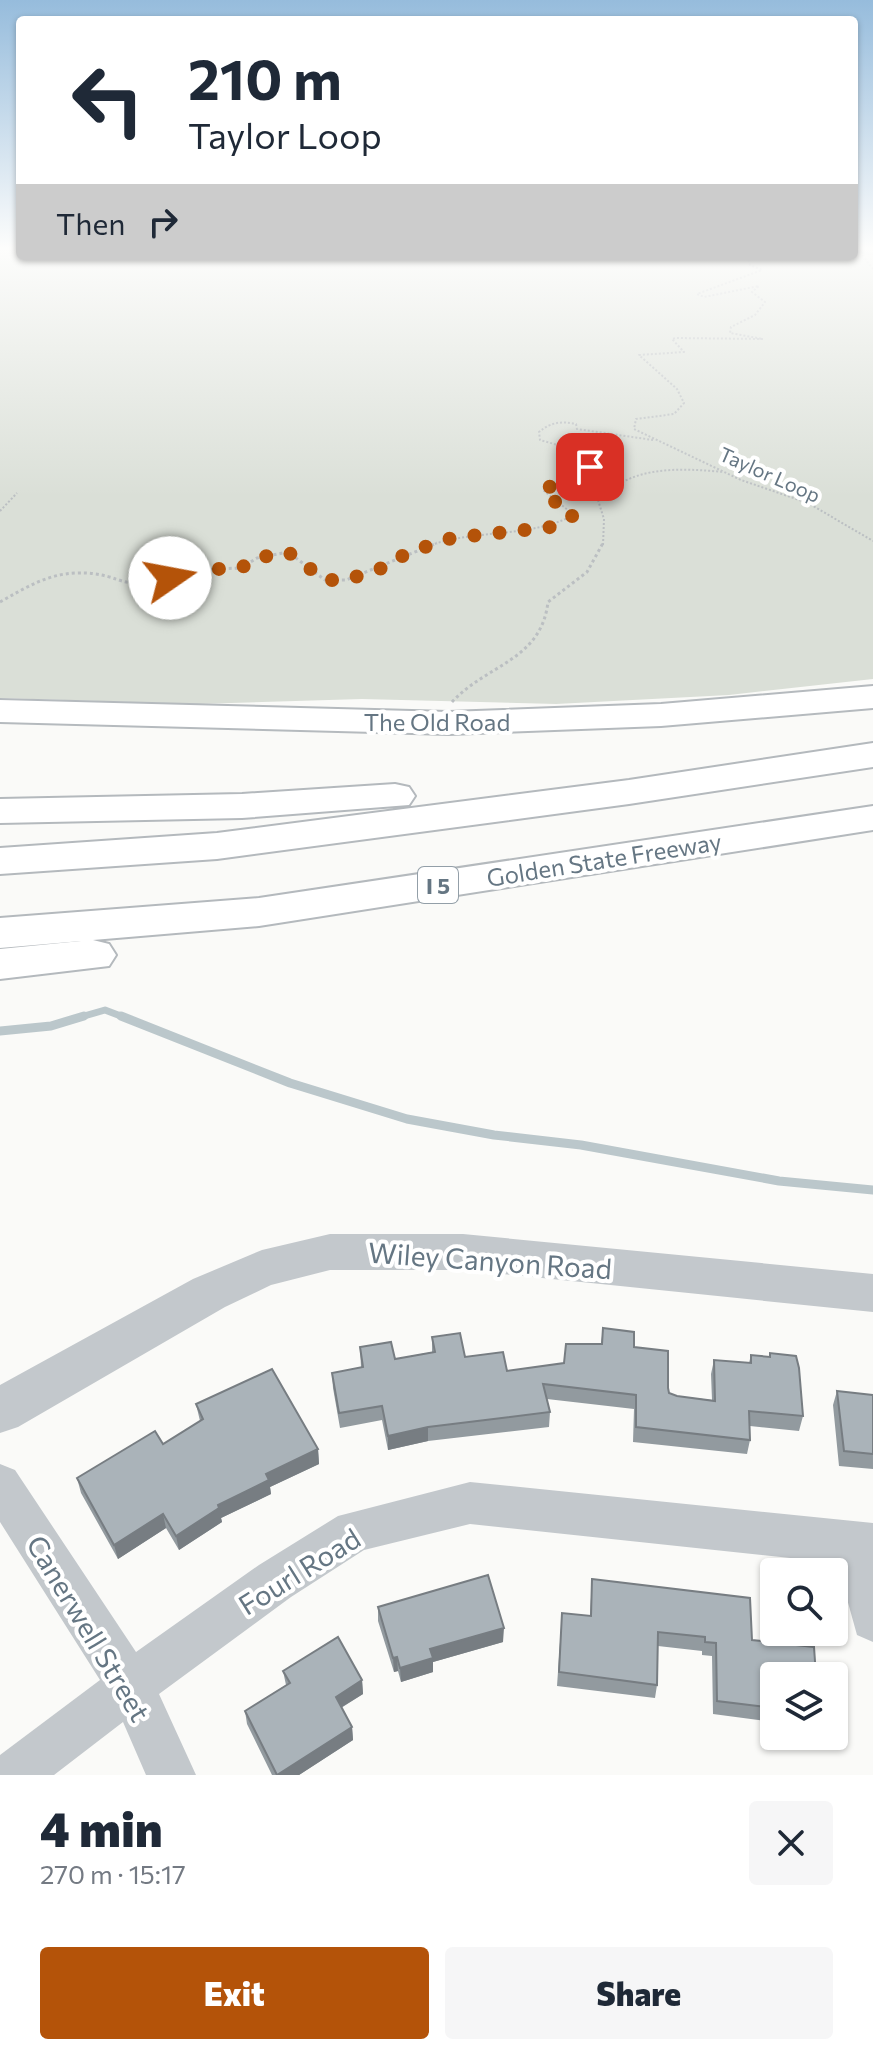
<!DOCTYPE html>
<html lang="en">
<head>
<meta charset="utf-8">
<style>
  body { margin:0; font-family:Commissioner,sans-serif; background:#f6f6f7; color:#1f2937; height:100vh; display:flex; flex-direction:column; font-size:30px; white-space:nowrap }
  * { box-sizing:border-box; margin:0 }
  p { font-size:26px; color:#747a83 }
  .icon { flex:none; width:44px; height:44px; fill:none; stroke:currentColor; stroke-width:2; stroke-linecap:round; stroke-linejoin:round }
  .map { position:relative; height:1775px; overflow:hidden }
  .details { display:flex; flex-direction:column; background:#fff; flex:1 }
  .details>* { flex:none }
  .guide { position:absolute; left:16px; top:16px; width:842px; height:244px; border-radius:8px; box-shadow:0 2px 6px #0004; background:#fff; color:#1f2937; overflow:hidden }
  .fabs { position:absolute; left:760px; top:1558px; display:grid; gap:16px }
  .fabs a { display:grid; place-items:center; width:88px; height:88px; border-radius:8px; background:#fff; box-shadow:0 2px 6px #0004; font-size:40px }
  .pin { position:absolute; display:grid; place-items:center; width:68px; height:68px; color:#fff; margin:-34px; border-radius:16px; box-shadow:0 4px 12px #0006 }
  .me { position:absolute; width:88px; margin:-44px; rotate:78deg; stroke-linejoin:round; filter:drop-shadow(0 0 6px #0008) }
  .turn { display:flex; align-items:center; gap:28px; height:168px; padding:0 40px; font-size:36px }
  .turn .icon { width:104px; height:104px; stroke-width:2.5 }
  .turn b { display:block; font-size:56px; line-height:68px }
  .then { display:flex; align-items:center; height:76px; padding:0 40px; background:#0003; gap:16px; font-size:30px }
  .round { display:grid; place-items:center; flex:none; width:84px; height:84px; border-radius:8px; background:#f6f6f7 }
  .summary { display:flex; align-items:center; justify-content:space-between; height:136px; padding:0 40px }
  h1 { font-size:48px; font-weight:800; line-height:60px }
  .button { display:flex; gap:16px; margin-top:auto; padding:16px 40px }
  .button a { flex:1; height:92px; border-radius:8px; background:#b45309; color:#fff; font-size:32px; font-weight:800; line-height:92px; text-align:center }
  .button a+a { background:#f6f6f7; color:#1f2937 }
  .map>svg:first-child { display:block }
</style>
</head>
<body>
<div class="map">
<svg width="873" height="1775" viewBox="0 0 873 1775">
  <rect width="100%" height="100%" fill="#fafaf8"/>
  <path fill="#dadfd7" d="M0 249H20V256H854V249H873V679L729 695 556 704 362 699 197 704 0 698Z"/>
  <g fill="none" stroke-linecap="round" stroke-linejoin="round">
    <path stroke="#bbc7cb" stroke-width="3" d="M854 251 873 254"/>
    <path stroke="#bbc7cb" stroke-width="7" d="M77 1018 105 1010 126 1018"/>
    <path stroke="#bbc7cb" stroke-width="9" d="M121 1016 290 1083 407 1119 494 1135 581 1145 779 1181 873 1190
      M0 1031 51 1026 84 1016"/>
    <g stroke="#b5babe" stroke-width="4">
      <path id="primary" d="M873 686V708L661 726 449 734 0 722V700L449 712 661 704Z"/>
    </g>
    <g stroke="#b4b9bd" stroke-width="4">
      <path id="motorway" d="M873 743V767L629 804 217 859 0 874V848L217 833 629 780Z
        M395 784 409 787 415 796 409 805 242 818 0 823V799L242 794Z
        M873 806V830L259 926 93 940 109 944 116 955 109 966 0 979V949L81 941 0 948V918L259 898Z"/>
    </g>
    <path stroke="#bbbfc2" stroke-width="2" stroke-dasharray="2 2" stroke-linecap="butt" d="M857 249 873 269
      M747 256 750 265 762 270 697 294 704 297 759 286 752 292 765 302 755 315 731 327 730 333 763 339 676 338 672 339 684 352 639 355 677 389 684 403 674 414 636 419 634 429 741 480 808 503 873 541
      M0 511 17 493
      M431 545C478 529 530 538 574 515L543 490 585 471 591 461 579 451 540 440 539 432C551 422 561 421 576 424L577 429 653 440
      M603 545 604 519 598 500C633 465 678 468 724 472"/>
    <path stroke="#bbbfc2" stroke-width="3" stroke-dasharray="3 3" stroke-linecap="butt" d="M0 602C25 588 47 574 76 573 130 571 124 604 174 559H179L177 571 170 578 191 570 241 568 257 558 288 552 325 580H346L437 543
      M452 702C487 664 541 661 548 602L587 572 603 543"/>
    <path fill="#c3c8cc" fill-rule="evenodd" d="M0 1464 15 1470 136 1652 259 1565 338 1516 470 1482 873 1523V1642L857 1635 837 1563 470 1524 364 1550 291 1597 159 1694 196 1775H146L123 1722 54 1775H0V1755L100 1680 0 1522Z"/>
    <path fill="#c3c8cc" fill-rule="evenodd" d="M330 1234H463L873 1274V1312L463 1270H330L271 1285 225 1307 18 1427 0 1433V1385L193 1279 262 1250Z"/>
    <use href="#primary" fill="#fff" fill-rule="evenodd"/>
    <use href="#motorway" fill="#fff" fill-rule="evenodd"/>
  </g>
  <path fill="#929a9f" d="M603 1328 634 1347 668 1388 669 1393 677 1396 712 1400 711 1374 714 1360 749 1363 751 1355 769 1357 770 1353 803 1416 799 1431 750 1426V1440L747 1454 633 1442 634 1409 547 1399 550 1412 549 1427 428 1441 388 1450 382 1420 340 1428 333 1388 332 1373 361 1367 360 1347 395 1359 432 1352V1337L465 1357 507 1371 564 1363 601 1344Z
    M837 1391 873 1395V1469L839 1466 833 1405Z
    M196 1404 318 1449 319 1464 270 1487 271 1494 221 1518 222 1522 179 1550 166 1528 118 1559 81 1493 77 1478 163 1444 200 1421Z
    M592 1579 752 1640 774 1676V1722L713 1714 712 1656 702 1655V1651L658 1646 657 1685 655 1698 557 1686 562 1613 590 1616Z
    M378 1607 503 1642 433 1662V1672L401 1682 398 1671 394 1672 378 1621Z
    M283 1671 362 1680 363 1694 341 1708 352 1727 353 1740 299 1775H272L247 1724 245 1711 286 1685Z"/>
  <path fill="#777d82" d="M428 1427V1441L388 1450V1436Z
    M318 1449 319 1464 270 1487 271 1494 221 1518 222 1522 179 1550 176 1536 218 1505 266 1474Z
    M163 1514 166 1528 118 1559 114 1545Z
    M504 1628 503 1642 433 1662V1672L401 1682 400 1668 430 1649Z
    M397 1657 398 1671 394 1672 393 1658Z
    M362 1680 363 1694 337 1710 336 1697Z
    M352 1727 353 1740 299 1775H277Z"/>
  <path fill="#aab3b9" stroke="#777d82" stroke-width="2" d="M603 1328 634 1332V1347L668 1351V1388L669 1393 677 1396 715 1401 714 1360 751 1363V1355L770 1357V1353L796 1356 799 1368 803 1416 749 1411 750 1440 636 1427V1395L543 1384 550 1412 428 1427 388 1436 382 1406 339 1413 332 1373 363 1367 360 1347 391 1342 395 1359 435 1352 432 1337 460 1333 465 1357 503 1352 507 1371 564 1363 566 1344H602Z
    M272 1369 318 1449 266 1474 269 1480 218 1505 219 1508 176 1536 163 1514 114 1545 77 1478 155 1431 163 1444 203 1419 196 1404Z
    M837 1391 873 1395V1454L844 1451Z
    M488 1575 504 1628 430 1649 433 1658 400 1668 397 1657 393 1658 378 1607Z
    M592 1579 750 1598 752 1640 814 1647 816 1676H774V1708L717 1701 716 1643 705 1642V1637L658 1632 657 1685 559 1672 562 1613 591 1616Z
    M338 1637 362 1680 336 1697 352 1727 277 1775 245 1711 290 1683 283 1671Z"/>
  <linearGradient id="sky" x2="0" y2="1"><stop stop-color="#96bcdc"/><stop offset="0.5" stop-color="#fdfdfc"/><stop offset="1" stop-color="#fdfdfc" stop-opacity="0"/></linearGradient>
  <rect width="873" height="497" fill="url(#sky)"/>
  <g fill="none" stroke-linecap="round" stroke-linejoin="round">
    <path stroke="#b45309" stroke-width="14" stroke-dasharray="0 25.2" d="M170 578 191 570 241 568 257 558 288 552 325 580H346L385 567 407 553 452 538 551 527 574 515 544 494 543 490 590 467"/>
  </g>
  <g text-anchor="middle" dominant-baseline="central" stroke-width="8" stroke-linejoin="round" paint-order="stroke">
    <g font-size="20" fill="#657683" stroke="#fff">
      <text transform="translate(770 474) rotate(24)">Taylor Loop</text>
    </g>
    <rect fill="#fff" stroke="#939fa8" stroke-width="2" x="418" y="867" width="40" height="36" rx="6"/>
    <g font-size="22" font-weight="bold" fill="#657683">
      <text x="438" y="885">I 5</text>
    </g>
    <g font-size="24" fill="#657683" stroke="#fff">
      <text x="437" y="721">The Old Road</text>
      <text transform="translate(604 859) rotate(-9)">Golden State Freeway</text>
    </g>
    <g font-size="28" fill="#657683" stroke="#fff">
      <text transform="translate(490 1260) rotate(4)">Wiley Canyon Road</text>
      <text transform="translate(299 1571) rotate(-32)">Fourl Road</text>
      <text transform="translate(89 1628) rotate(59)">Canerwell Street</text>
    </g>
  </g>
</svg>
<div class="fabs">
<a><svg class="icon" aria-label="search" viewBox="0 0 24 24"><circle cx="10" cy="10" r="6"/><path d="M15 15l6 6"/></svg></a>
<a><svg class="icon" aria-label="layers" viewBox="0 0 24 24"><path d="M12 4l9 5-9 5-9-5zM3 14l9 5 9-5"/></svg></a>
</div>
<div class="pin" style="left:590px;top:467px;background:#d93025"><svg class="icon" aria-label="arrive" viewBox="0 0 24 24"><path d="M6 21V4h12l-3 4 3 4H6"/></svg></div>
<svg class="me" style="left:170px;top:578px" viewBox="-20 -20 40 40"><circle r="19" fill="#fff"/><path d="M0-13L10 11 0 6-10 11z" fill="#b45309"/></svg>
<div class="guide">
<div class="turn"><svg class="icon" aria-label="left" viewBox="0 0 24 24"><path d="M17 20v-9H6M10 6l-5 5 5 5"/></svg><div><b>210 m</b>Taylor Loop</div></div>
<div class="then">Then<svg class="icon" aria-label="right" viewBox="0 0 24 24"><path d="M7 20v-9h11M14 6l5 5-5 5"/></svg></div>
</div>
</div>
<section class="details">
<div class="summary"><div><h1>4 min</h1><p>270 m · 15:17</p></div><a class="round"><svg class="icon" aria-label="close" viewBox="0 0 24 24"><path d="M6 6l12 12M18 6L6 18"/></svg></a></div>
<div class="button"><a>Exit</a><a>Share</a></div>
</section>
</body>
</html>
